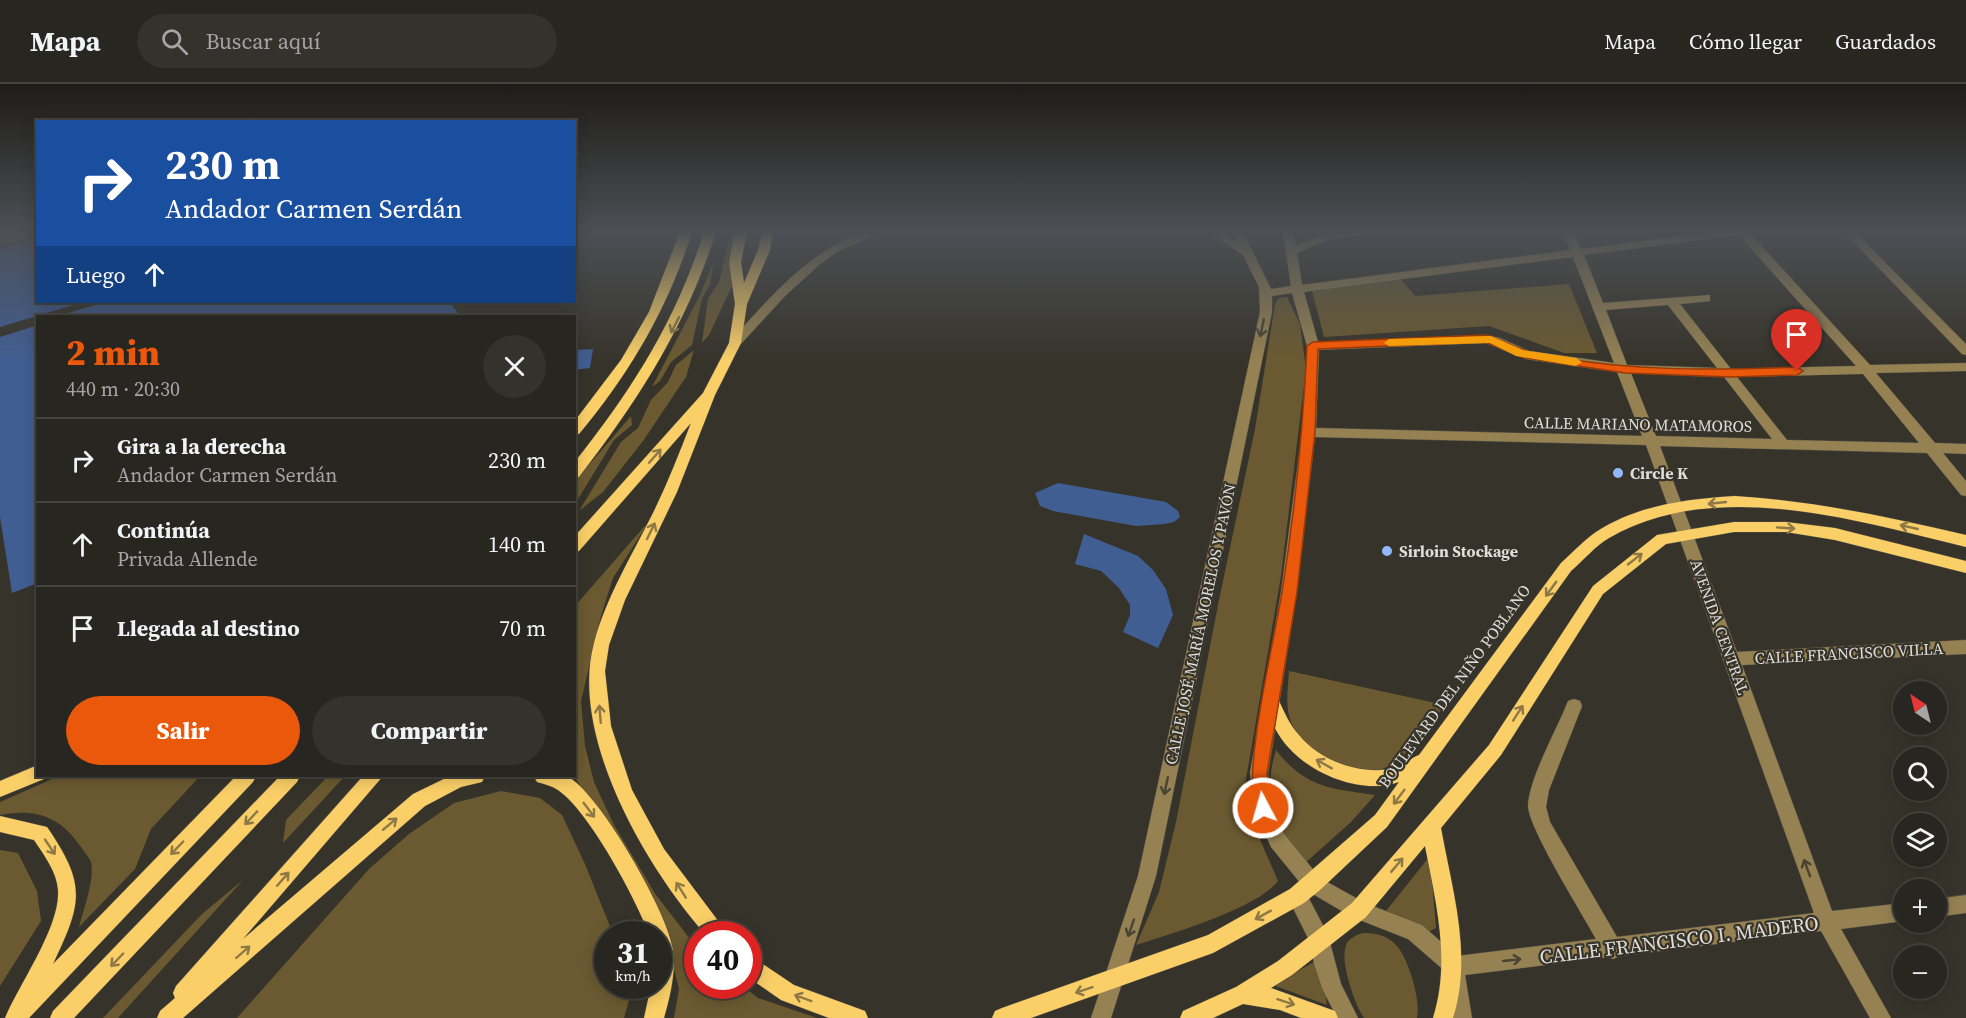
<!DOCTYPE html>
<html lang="es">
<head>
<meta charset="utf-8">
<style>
  body { margin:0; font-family:"Source Serif 4",serif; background:#34322d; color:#f1f3f6; height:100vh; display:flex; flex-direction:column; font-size:22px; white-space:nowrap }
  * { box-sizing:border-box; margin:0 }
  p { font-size:20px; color:#a5a5a5 }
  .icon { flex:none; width:33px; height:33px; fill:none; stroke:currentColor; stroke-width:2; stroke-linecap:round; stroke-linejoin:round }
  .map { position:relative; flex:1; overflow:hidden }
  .side { position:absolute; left:36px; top:231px; width:540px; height:462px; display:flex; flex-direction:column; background:#282620; border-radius:0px; box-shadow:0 3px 15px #0003,0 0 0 2px #44433e }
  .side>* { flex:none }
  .banner { position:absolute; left:36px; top:36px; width:540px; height:183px; border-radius:0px; box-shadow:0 3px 15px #0003,0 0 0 2px #44433e; background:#1a4fa0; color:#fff; overflow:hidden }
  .needle { width:39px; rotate:325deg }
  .buttons { position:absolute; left:1893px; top:597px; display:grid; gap:12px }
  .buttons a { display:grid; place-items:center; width:54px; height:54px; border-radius:50%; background:#282620; box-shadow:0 3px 15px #0003,0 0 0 2px #44433e; font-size:30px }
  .speed { position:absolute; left:594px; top:837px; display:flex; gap:12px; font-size:30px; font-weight:700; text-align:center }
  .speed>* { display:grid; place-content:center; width:78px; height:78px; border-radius:50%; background:#282620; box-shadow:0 3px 15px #0003,0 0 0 2px #44433e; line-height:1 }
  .speed small { font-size:15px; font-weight:400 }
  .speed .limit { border:9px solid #d22; background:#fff; color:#111 }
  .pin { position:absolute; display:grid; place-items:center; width:51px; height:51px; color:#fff; margin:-62px -26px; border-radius:50% 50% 50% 0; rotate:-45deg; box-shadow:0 0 6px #0007 }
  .pin .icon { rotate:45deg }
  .me { position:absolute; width:66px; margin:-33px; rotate:354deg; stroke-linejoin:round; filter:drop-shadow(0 0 4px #0008) }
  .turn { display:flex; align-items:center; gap:21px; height:126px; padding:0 30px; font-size:27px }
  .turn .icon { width:78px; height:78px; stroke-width:2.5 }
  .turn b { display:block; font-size:42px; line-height:51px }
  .then { display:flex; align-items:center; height:57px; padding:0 30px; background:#0003; gap:12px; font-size:22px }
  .round { display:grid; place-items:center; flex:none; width:63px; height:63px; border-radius:32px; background:#34322d }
  .head { display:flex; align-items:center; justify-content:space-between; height:102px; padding:0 30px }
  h1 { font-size:36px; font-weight:800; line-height:45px; color:#ea580c }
  .primary-button { display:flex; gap:12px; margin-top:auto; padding:12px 30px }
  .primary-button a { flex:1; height:69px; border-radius:36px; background:#ea580c; color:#fff; font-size:24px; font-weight:800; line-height:69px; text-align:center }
  .primary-button a+a { background:#34322d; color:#f1f3f6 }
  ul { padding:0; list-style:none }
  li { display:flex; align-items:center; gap:18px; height:84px; padding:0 30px; border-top:2px solid #44433e }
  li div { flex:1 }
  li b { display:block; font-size:22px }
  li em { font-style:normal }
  header { display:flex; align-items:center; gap:36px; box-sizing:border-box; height:84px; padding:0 30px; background:#282620; border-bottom:2px solid #44433e }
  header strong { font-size:28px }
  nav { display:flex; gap:33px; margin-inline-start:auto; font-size:21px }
  .search { width:420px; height:54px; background:#34322d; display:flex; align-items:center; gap:15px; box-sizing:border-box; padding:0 21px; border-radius:33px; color:#a5a5a5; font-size:22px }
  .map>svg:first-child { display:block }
</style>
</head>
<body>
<header>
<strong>Mapa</strong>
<div class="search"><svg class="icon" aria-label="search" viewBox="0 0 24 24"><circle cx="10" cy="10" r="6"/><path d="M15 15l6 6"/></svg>Buscar aquí</div>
<nav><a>Mapa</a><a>Cómo llegar</a><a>Guardados</a></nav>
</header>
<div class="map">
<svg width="1966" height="934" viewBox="0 0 1966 934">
  <rect width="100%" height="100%" fill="#36332a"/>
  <path fill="#6b5a31" d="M0 148H37V152L0 162Z
    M731 148H748L738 189 709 251 702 259 708 215 719 198Z
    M714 177 710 200 702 215 692 261 671 278 660 297 652 303 699 213Z
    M1400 194 1415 212 1569 200 1597 269H1564L1489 242 1324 253 1312 207Z
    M1287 213 1300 240 1306 285 1281 492 1245 701 1249 730 1278 797C1258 824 1170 850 1136 861L1159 808 1176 738 1219 516 1255 345 1275 220 1279 214Z
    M694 266 686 293 643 357 603 408 579 427 621 358 638 344 651 316 668 298 676 281Z
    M631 332 632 341 614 356 575 420V397Z
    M650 436 613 494 601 532 581 617 585 662 594 698 614 741 656 811 697 864 698 902H743L758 914 817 934H674L679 905 660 830 576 695 567 692H574L575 522Z
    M1289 587 1445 621C1431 639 1411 668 1392 680 1361 701 1309 672 1293 642 1284 626 1288 605 1289 587Z
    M1276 666C1307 705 1330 704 1375 711L1351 738 1304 780C1277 740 1261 715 1276 666Z
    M59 692H200L151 745 135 785 79 843C83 827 95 795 91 778 89 773 83 767 81 763 60 732 35 724 0 731V718Z
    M328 692H345L283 759 286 736Z
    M501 707 540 714 562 731 585 780 613 850H608V902H633L624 934H237L369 785 409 750 454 719Z
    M0 766 18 769 37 807 41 837 0 902Z
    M1430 772 1436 844 1428 848 1391 834 1386 827Z
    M243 796 118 934H103L202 830Z
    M1363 849C1375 849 1385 851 1394 859 1408 871 1421 916 1417 934H1364C1355 921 1338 874 1347 859 1351 853 1357 851 1363 849Z
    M1321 874 1327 921 1273 901Z"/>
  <path fill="#415e93" d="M38 154V218H83L0 243V165Z
    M105 218H450L460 232H58Z
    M38 241V499L12 509 0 433V253Z
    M593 265 590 284 574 286V266Z
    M1058 399 1166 418 1178 427 1180 433 1174 438 1164 440 1136 442 1053 427 1040 422 1035 409Z
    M1084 450 1138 472 1153 486 1166 505 1173 531 1158 564 1123 548 1130 531V521L1119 504 1101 487 1075 480Z"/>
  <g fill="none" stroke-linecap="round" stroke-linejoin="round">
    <g stroke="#545249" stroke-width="1">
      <path id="minor" d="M865 148H880L837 168 819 181 785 212 739 262H731V256C770 214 808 167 865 148Z
        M1209 148H1222L1236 157 1233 148H1243L1271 205 1291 202 1283 148H1293L1296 161 1325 150 1370 148 1364 151 1327 156 1297 169 1302 201 1570 166 1564 148H1574L1581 165 1713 148H1749L1870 281 1966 279V287L1876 289 1935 359 1966 360V370L1943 369 1966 397V412L1961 411 1927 369 1660 362 1737 568 1966 556V570L1742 581 1832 827 1904 819V837L1841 845 1891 934H1870L1821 847 1620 872 1613 875 1609 873 1465 891 1472 934H1452L1446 888 1408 855 1352 833 1306 806 1271 763 1254 724 1250 689 1281 508 1302 348 1308 280 1307 262 1292 209 1272 212V228L1156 792 1111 934H1091L1138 792 1260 228 1259 203 1243 171ZM1739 151 1856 282 1731 285 1680 220 1710 217V211L1603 219 1584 171ZM1573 173 1614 279 1529 267 1500 254 1486 251 1318 258 1304 208ZM1668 221 1717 284 1627 281 1606 226ZM1486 259 1526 275 1617 288 1642 352 1316 344 1319 266ZM1631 289 1724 293 1772 355 1656 352ZM1863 290 1919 359 1787 356 1737 293ZM1315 353 1646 361 1814 829 1617 853 1550 738 1546 723 1549 706 1582 622 1580 617 1574 615 1568 617 1566 622C1555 649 1530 693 1528 721 1527 742 1583 831 1596 855L1457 872 1422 841 1365 819 1320 794 1285 751 1272 724 1268 689 1297 508Z
        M1844 148H1855L1966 260V271L1962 270Z
        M1297 803 1304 805 1328 851 1341 900 1358 934H1337L1322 904 1314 880 1311 860 1287 812 1290 805Z
        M1966 811V829L1936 833V815Z"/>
    </g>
    <g stroke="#545249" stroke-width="1">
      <path id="major" d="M680 148H692C668 224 630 289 579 350L574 351V338L621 276 649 228Z
        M704 148H716C686 242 639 315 579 393L574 394V379C632 306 676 237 704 148Z
        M735 148H747L741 178 744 199 758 166 762 148H773L770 166 747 220 741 259 715 311 677 408 625 516 609 561 605 587 611 642 632 706 664 765 728 850H705C646 783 569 652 594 559 606 514 631 473 652 431 667 401 679 370 691 339L579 467 574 468V453L703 309 729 259 735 220 729 178Z
        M1735 412C1814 417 1889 433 1966 451V463C1855 436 1715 393 1609 454 1595 462 1584 476 1571 487L1387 743 1320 806 1304 819 1213 869 1031 934H992L995 927 1002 924 1208 851 1290 805 1375 731 1399 698C1363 711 1313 691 1289 664 1277 651 1270 635 1264 620L1266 615 1272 613 1278 615C1284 627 1289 640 1299 651 1320 677 1361 692 1395 684 1404 682 1410 674 1419 671L1561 479C1572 469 1583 457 1596 448 1637 421 1687 415 1735 412Z
        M1734 438H1786L1835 444 1966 477V489L1835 456 1786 448H1734L1666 460 1603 510 1501 671 1441 744C1452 806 1473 871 1453 934H1433C1451 877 1436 819 1425 762L1366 833 1292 891 1271 904 1335 927 1338 934H1301L1280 926 1243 920 1213 934H1180L1183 927 1236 903 1278 877 1352 819 1489 661 1593 502 1657 451Z
        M38 681V692H46L44 695 0 713V697Z
        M236 692H256L253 698 29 934H5C18 902 61 842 58 806 57 788 44 771 34 756L0 748V732L47 743C87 801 82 819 53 880Z
        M280 692H300L297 698 74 934H50L53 927Z
        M363 692H383L243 855 413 710 450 692H485L482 698 461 703 425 722 183 934H157L160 927 175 914 173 909 176 902Z
        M534 692C544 691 561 689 570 694 602 714 668 829 673 866 676 889 670 912 664 934H644L651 902H658V850H649C636 815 589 727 558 706 552 702 544 700 537 698Z
        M748 870 794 901 865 927 868 934H829L781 916 748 893Z"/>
    </g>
    <use href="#minor" fill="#968153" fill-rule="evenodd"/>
    <use href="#major" fill="#facf68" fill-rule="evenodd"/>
  </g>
  <defs><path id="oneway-shaft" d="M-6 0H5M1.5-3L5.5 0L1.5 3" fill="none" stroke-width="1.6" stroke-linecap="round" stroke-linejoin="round" transform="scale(1.5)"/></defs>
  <g stroke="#8e7946">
    <use href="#oneway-shaft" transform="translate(675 241) rotate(117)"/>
    <use href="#oneway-shaft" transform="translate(655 372) rotate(-49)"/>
    <use href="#oneway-shaft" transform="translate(1717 419) rotate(174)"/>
    <use href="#oneway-shaft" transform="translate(1909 443) rotate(-167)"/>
    <use href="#oneway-shaft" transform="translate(1786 444) rotate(4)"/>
    <use href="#oneway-shaft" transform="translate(651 447) rotate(-64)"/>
    <use href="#oneway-shaft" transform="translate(1635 475) rotate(-38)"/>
    <use href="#oneway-shaft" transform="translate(1551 505) rotate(126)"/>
    <use href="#oneway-shaft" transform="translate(1518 629) rotate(-57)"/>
    <use href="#oneway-shaft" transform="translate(600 630) rotate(-95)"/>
    <use href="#oneway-shaft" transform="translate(1324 680) rotate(-151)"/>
    <use href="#oneway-shaft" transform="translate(1399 713) rotate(127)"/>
    <use href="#oneway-shaft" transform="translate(589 726) rotate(53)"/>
    <use href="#oneway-shaft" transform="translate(251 734) rotate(133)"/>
    <use href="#oneway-shaft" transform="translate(390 740) rotate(-40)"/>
    <use href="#oneway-shaft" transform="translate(50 763) rotate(56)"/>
    <use href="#oneway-shaft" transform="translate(177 764) rotate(134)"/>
    <use href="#oneway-shaft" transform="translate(1397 781) rotate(-50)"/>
    <use href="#oneway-shaft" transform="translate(283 795) rotate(-49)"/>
    <use href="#oneway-shaft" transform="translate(681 806) rotate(-122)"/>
    <use href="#oneway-shaft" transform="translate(1263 831) rotate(151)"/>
    <use href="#oneway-shaft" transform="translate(243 868) rotate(-41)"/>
    <use href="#oneway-shaft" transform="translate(117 876) rotate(134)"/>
    <use href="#oneway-shaft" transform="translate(1084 906) rotate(161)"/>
    <use href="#oneway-shaft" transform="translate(803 914) rotate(-160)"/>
    <use href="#oneway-shaft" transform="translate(1286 918) rotate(18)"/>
  </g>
  <g stroke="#494332">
    <use href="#oneway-shaft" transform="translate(1262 244) rotate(102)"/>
    <use href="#oneway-shaft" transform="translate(1166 702) rotate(102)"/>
    <use href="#oneway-shaft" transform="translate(1807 784) rotate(-110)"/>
    <use href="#oneway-shaft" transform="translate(1131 844) rotate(109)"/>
    <use href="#oneway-shaft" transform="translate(1512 876) rotate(-6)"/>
  </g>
  <linearGradient id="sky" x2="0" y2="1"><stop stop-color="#1e1c17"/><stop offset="0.53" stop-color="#4c5055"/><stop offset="1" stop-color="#4c5055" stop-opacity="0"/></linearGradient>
  <rect width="1966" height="278" fill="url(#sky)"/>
  <path fill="#ea580c" stroke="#983908" stroke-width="1.5" d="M1486 251C1501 255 1515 264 1530 268 1617 287 1709 287 1797 283L1803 287 1797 291 1730 293 1625 289 1526 274 1485 258 1318 265 1315 348 1297 508 1267 689 1271 724 1269 730 1263 732 1257 730C1240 693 1275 555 1282 508 1295 427 1303 345 1307 262L1313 258Z"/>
  <path fill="#f59e0b" d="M1491 252 1523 266 1576 274 1582 278 1576 282 1516 272 1490 259 1389 262 1384 259 1389 255Z"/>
  <g fill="#92b7fd" stroke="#36332a" stroke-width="2">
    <circle cx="1618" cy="389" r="6"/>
    <circle cx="1387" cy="467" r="6"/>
  </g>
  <g text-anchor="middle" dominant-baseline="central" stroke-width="4.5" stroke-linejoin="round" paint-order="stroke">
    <g font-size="16" fill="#dfddd7" stroke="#36332a">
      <text transform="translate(1638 340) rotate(1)">CALLE MARIANO MATAMOROS</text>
      <text transform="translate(1200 540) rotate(-78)">CALLE JOSÉ MARÍA MORELOS Y PAVÓN</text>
      <text transform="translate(1720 543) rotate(70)">AVENIDA CENTRAL</text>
      <text transform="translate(1849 569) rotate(-3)">CALLE FRANCISCO VILLA</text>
      <text transform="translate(1454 602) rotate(-54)">BOULEVARD DEL NIÑO POBLANO</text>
    </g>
    <g font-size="16" font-weight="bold" fill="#dfddd7" stroke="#36332a" text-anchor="start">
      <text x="1630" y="389">Circle K</text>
      <text x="1399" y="467">Sirloin Stockage</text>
    </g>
    <g font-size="20" fill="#dfddd7" stroke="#36332a">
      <text transform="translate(1679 856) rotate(-7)">CALLE FRANCISCO I. MADERO</text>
    </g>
  </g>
</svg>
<div class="buttons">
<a><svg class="needle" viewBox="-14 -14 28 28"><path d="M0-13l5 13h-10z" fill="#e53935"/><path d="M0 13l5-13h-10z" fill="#a5a5a5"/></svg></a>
<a><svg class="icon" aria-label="search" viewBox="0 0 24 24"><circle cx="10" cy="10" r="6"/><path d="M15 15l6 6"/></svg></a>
<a><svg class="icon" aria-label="layers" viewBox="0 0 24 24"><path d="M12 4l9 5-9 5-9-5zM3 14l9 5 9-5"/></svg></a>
<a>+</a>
<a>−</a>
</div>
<div class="speed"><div>31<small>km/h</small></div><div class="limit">40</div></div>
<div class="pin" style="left:1797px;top:287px;background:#d93025"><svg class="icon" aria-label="arrive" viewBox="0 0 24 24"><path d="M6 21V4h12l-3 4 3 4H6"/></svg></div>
<svg class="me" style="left:1263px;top:724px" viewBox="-20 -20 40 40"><circle r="17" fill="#ea580c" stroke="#fff" stroke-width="3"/><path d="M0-11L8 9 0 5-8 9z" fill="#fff"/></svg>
<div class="banner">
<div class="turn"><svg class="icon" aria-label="right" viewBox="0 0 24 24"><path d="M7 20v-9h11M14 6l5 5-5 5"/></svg><div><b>230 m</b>Andador Carmen Serdán</div></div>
<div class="then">Luego<svg class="icon" aria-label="ahead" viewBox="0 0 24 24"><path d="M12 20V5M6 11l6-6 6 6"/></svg></div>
</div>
<section class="side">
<div class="head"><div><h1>2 min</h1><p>440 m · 20:30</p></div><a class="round"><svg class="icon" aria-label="close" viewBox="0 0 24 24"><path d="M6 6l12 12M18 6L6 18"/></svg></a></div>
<ul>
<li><svg class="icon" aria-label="right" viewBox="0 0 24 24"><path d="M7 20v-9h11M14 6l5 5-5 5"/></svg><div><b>Gira a la derecha</b><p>Andador Carmen Serdán</p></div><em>230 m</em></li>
<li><svg class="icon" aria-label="ahead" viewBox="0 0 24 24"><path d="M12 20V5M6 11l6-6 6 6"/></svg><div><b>Continúa</b><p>Privada Allende</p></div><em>140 m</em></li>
<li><svg class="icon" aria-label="arrive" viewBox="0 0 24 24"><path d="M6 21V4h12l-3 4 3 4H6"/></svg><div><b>Llegada al destino</b></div><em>70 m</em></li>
</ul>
<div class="primary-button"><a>Salir</a><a>Compartir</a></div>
</section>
</div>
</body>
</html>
